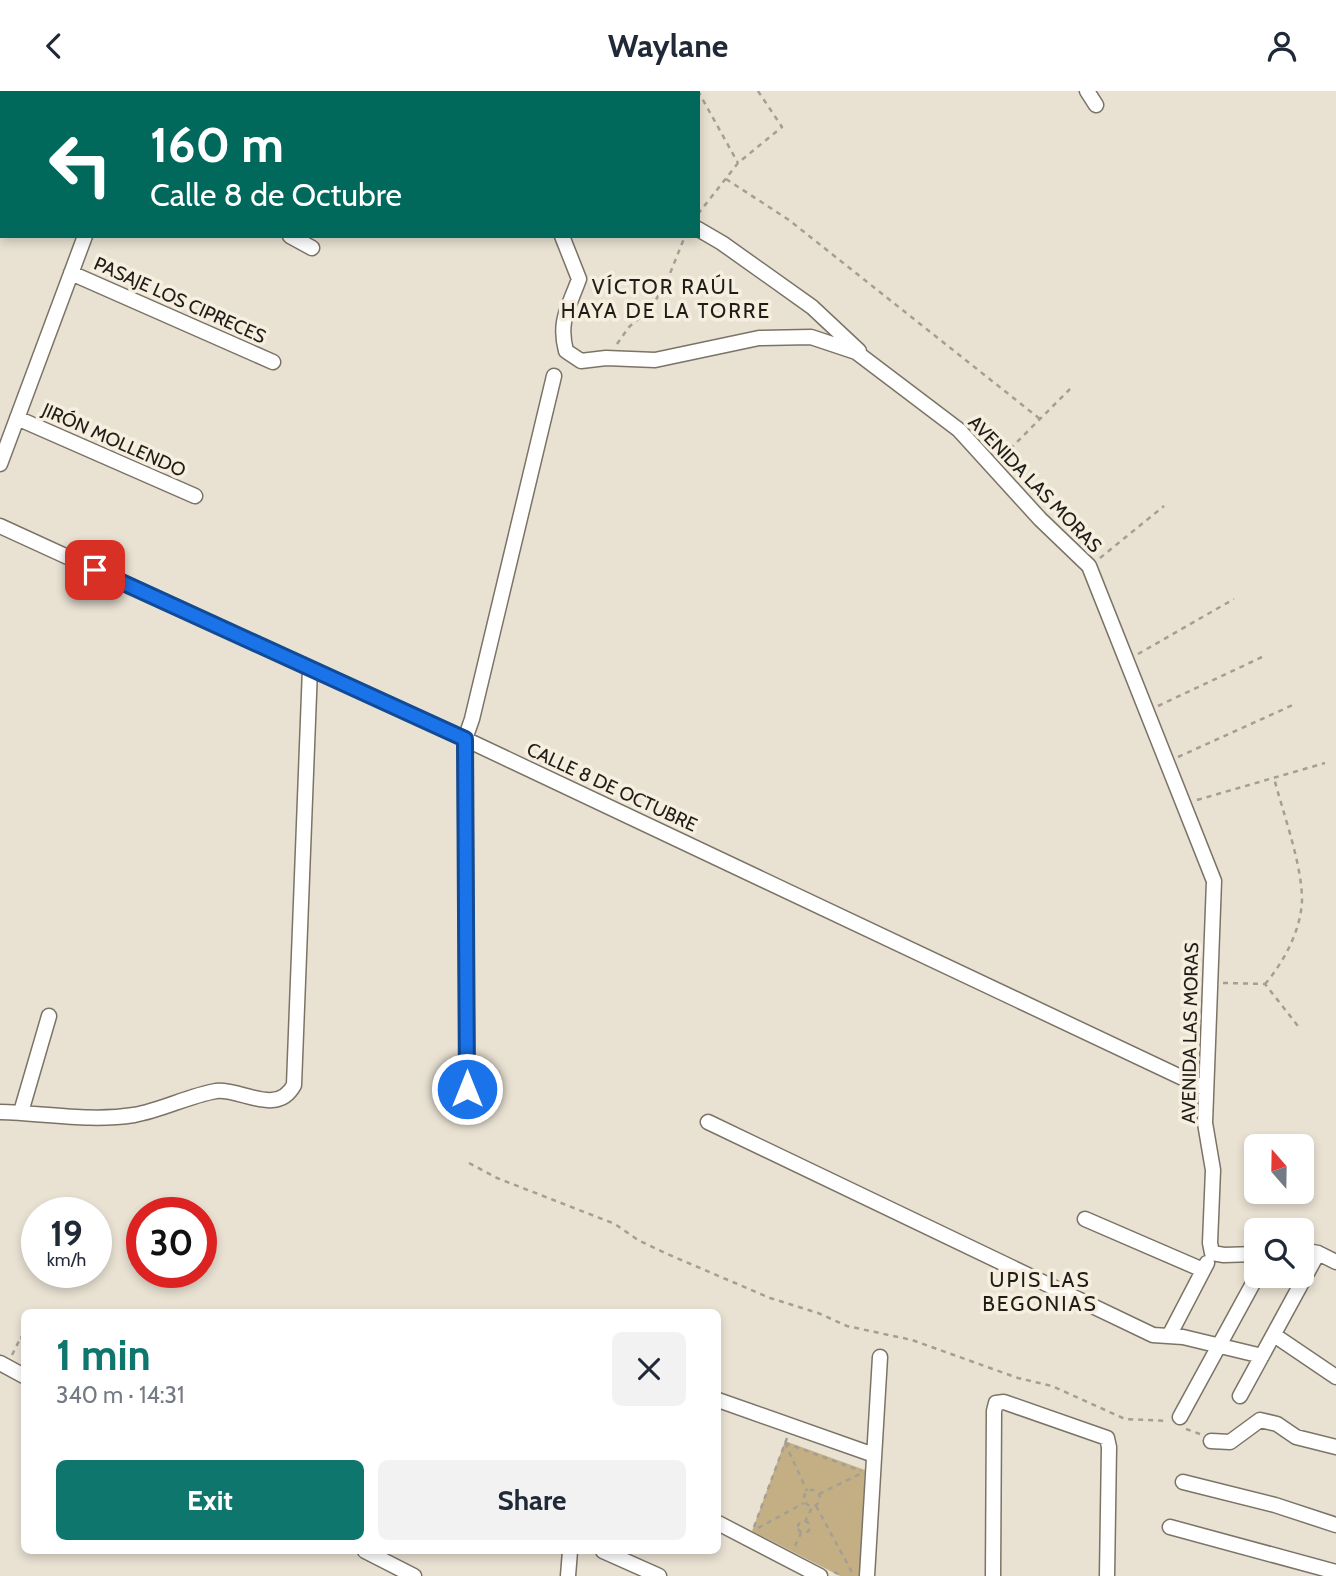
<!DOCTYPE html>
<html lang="en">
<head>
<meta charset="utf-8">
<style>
  body { margin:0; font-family:Cabin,sans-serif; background:#f2f2f3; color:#1f2937; height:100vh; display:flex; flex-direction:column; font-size:26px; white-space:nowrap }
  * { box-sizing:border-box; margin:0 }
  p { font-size:23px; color:#747a83 }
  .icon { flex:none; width:38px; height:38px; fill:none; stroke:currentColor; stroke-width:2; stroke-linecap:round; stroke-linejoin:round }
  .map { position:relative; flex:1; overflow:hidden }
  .side { position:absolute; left:21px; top:1218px; width:700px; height:245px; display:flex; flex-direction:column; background:#fff; border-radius:10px; box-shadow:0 4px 10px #0003 }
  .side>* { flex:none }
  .banner { position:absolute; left:0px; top:0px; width:700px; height:147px; box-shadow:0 4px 10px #0003; background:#00695c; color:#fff; overflow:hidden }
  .needle { width:46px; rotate:340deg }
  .fabs { position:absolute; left:1244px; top:1043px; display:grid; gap:14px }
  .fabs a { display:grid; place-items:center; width:70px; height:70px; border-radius:10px; background:#fff; box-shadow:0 4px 10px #0003; font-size:35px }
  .speed { position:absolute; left:21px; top:1106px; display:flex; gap:14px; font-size:35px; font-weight:700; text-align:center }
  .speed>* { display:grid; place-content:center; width:91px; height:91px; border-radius:50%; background:#fff; box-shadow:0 4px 10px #0003; line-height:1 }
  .speed small { font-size:18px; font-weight:400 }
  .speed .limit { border:10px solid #d22; background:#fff; color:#111 }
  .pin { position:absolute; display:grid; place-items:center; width:60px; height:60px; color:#fff; margin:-30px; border-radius:14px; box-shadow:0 4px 10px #0006 }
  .me { position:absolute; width:77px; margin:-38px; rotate:0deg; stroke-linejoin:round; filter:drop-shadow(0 0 5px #0008) }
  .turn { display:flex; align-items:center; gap:24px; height:147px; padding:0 35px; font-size:32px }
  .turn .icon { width:91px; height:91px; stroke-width:2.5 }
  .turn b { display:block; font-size:49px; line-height:60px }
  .round { display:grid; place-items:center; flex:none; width:74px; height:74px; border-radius:10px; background:#f2f2f3 }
  .summary { display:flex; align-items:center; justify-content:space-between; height:119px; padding:0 35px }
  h1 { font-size:42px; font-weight:700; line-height:52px; color:#0f766e }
  .action { display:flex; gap:14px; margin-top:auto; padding:14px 35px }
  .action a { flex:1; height:80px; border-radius:10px; background:#0f766e; color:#fff; font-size:28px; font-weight:700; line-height:80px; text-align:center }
  .action a+a { background:#f2f2f3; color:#1f2937 }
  header { display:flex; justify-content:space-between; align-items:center; height:91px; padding:0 35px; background:#fff; font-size:32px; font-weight:700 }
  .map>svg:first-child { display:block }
</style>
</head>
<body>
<header><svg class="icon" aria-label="back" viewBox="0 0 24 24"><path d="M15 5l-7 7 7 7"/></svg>Waylane<svg class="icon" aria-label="person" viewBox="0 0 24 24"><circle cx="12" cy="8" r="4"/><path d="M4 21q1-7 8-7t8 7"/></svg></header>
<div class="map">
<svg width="1336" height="1485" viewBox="0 0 1336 1485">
  <rect width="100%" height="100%" fill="#e9e2d3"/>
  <path fill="#c4af85" d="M785 1350 865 1379 860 1485H840L752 1440Z"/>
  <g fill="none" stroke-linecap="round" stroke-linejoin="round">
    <g stroke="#7a7467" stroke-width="17">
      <path id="minor" d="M493 0 495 2
        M549 0V2
        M616 0 617 2
        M1087 0 1096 14
        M139 2V0
        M698 138 722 152 812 216 859 260
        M290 145 312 157
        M562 145 579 188C569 216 558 230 566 260L581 270 606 267 655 269 759 247 811 246 856 261 959 339 1040 428 1089 475 1214 790 1205 1032 1213 1079 1210 1152 1212 1162
        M71 182 273 271
        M17 327 195 405
        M0 373 85 145
        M0 435 465 648 1206 998
        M467 998 465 648 472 628 554 285
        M0 1021C44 1022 90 1031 134 1024 162 1019 188 1005 216 1000 241 997 277 1026 294 994L310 577
        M21 1021 49 925
        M708 1031 1153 1244 1183 1246 1262 1265
        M1085 1128 1203 1179
        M1302 1159 1318 1162 1336 1171
        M1212 1162 1224 1164 1256 1163
        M1274 1244 1336 1286
        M1169 1245 1207 1172
        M0 1272 24 1285
        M1240 1305 1318 1162
        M718 1309 874 1364
        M1180 1326 1257 1185
        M1211 1350 1230 1351 1260 1329 1277 1333 1296 1346 1336 1356
        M1183 1391 1275 1414 1336 1434
        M718 1432 820 1485
        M1170 1436 1336 1481
        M365 1460 414 1485
        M603 1460 659 1485
        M568 1485 570 1460
        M867 1485 880 1266
        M993 1485 994 1320 996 1312 1004 1311 1107 1347 1109 1356 1107 1485"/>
    </g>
    <path stroke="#a49f93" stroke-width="2.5" stroke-dasharray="5 5" stroke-linecap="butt" d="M698 0 738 72
      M580 2 584 0
      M726 88 789 129 1040 328
      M698 123 738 72 782 36 758 0
      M617 253 629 236 652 216 669 185 685 145
      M1003 365 1070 298
      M1100 467 1164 415
      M1138 563 1234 508
      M1158 615 1262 566
      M1178 666 1295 613
      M1197 709 1325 672
      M1223 892 1265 893 1298 935
      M1265 893C1284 871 1301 839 1302 809 1302 773 1283 722 1274 687
      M469 1072 497 1087 615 1133 638 1149 665 1162 770 1207 818 1222 847 1235 912 1249 1018 1287 1052 1295 1125 1328 1167 1330
      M21 1246 24 1253
      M12 1264 21 1246 24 1248
      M1186 1338 1200 1343
      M785 1352 861 1380
      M785 1352 807 1400
      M804 1407a8 8 0 1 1 16 0a8 8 0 1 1-16 0Z
      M819 1403 860 1383
      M816 1415 853 1483
      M798 1436a6 6 0 1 1 12 0a6 6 0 1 1-12 0Z
      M805 1431 812 1416
      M754 1436 787 1347
      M758 1437 804 1412
      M795 1455 801 1442
      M834 1481 842 1485"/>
    <use href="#minor" stroke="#fff" stroke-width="14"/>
  </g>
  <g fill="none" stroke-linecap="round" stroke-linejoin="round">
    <g stroke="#114b97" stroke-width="18">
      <path id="route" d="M95 479 465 648 467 998"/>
    </g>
    <use href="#route" stroke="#1a73e8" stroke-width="12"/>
  </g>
  <g text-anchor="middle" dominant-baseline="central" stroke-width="7" stroke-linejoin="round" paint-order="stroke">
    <g font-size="19" fill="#201d18" stroke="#f6efe0">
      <text transform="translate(180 209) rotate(24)">PASAJE LOS CIPRECES</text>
      <text transform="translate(114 349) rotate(24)">JIRÓN MOLLENDO</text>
      <text transform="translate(1035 393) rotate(46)">AVENIDA LAS MORAS</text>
      <text transform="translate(612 696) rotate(25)">CALLE 8 DE OCTUBRE</text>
      <text transform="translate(1190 942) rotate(-89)">AVENIDA LAS MORAS</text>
    </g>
    <g font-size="21" letter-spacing="2" fill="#201d18" stroke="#f6efe0">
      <text x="666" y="195">VÍCTOR RAÚL<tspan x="666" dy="24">HAYA DE LA TORRE</tspan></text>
      <text x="1040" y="1188">UPIS LAS<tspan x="1040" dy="24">BEGONIAS</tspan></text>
    </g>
  </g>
</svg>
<div class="fabs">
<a><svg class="needle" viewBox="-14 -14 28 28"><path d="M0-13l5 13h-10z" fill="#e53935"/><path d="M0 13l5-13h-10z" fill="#747a83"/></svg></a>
<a><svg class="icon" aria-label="search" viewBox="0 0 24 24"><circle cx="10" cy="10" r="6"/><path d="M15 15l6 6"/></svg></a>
</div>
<div class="speed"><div>19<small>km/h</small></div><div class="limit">30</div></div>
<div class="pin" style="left:95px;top:479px;background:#d93025"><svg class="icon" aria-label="arrive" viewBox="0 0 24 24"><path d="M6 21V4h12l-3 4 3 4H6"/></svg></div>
<svg class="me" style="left:467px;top:998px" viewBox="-20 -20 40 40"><circle r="17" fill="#1a73e8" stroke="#fff" stroke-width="3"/><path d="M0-11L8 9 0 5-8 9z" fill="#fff"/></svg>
<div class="banner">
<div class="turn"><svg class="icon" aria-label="left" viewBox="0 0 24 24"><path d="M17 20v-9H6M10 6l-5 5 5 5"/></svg><div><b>160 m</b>Calle 8 de Octubre</div></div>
</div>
<section class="side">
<div class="summary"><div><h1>1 min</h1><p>340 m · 14:31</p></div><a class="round"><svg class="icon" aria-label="close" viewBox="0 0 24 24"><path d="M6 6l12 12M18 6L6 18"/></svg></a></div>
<div class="action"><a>Exit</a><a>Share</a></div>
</section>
</div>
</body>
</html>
